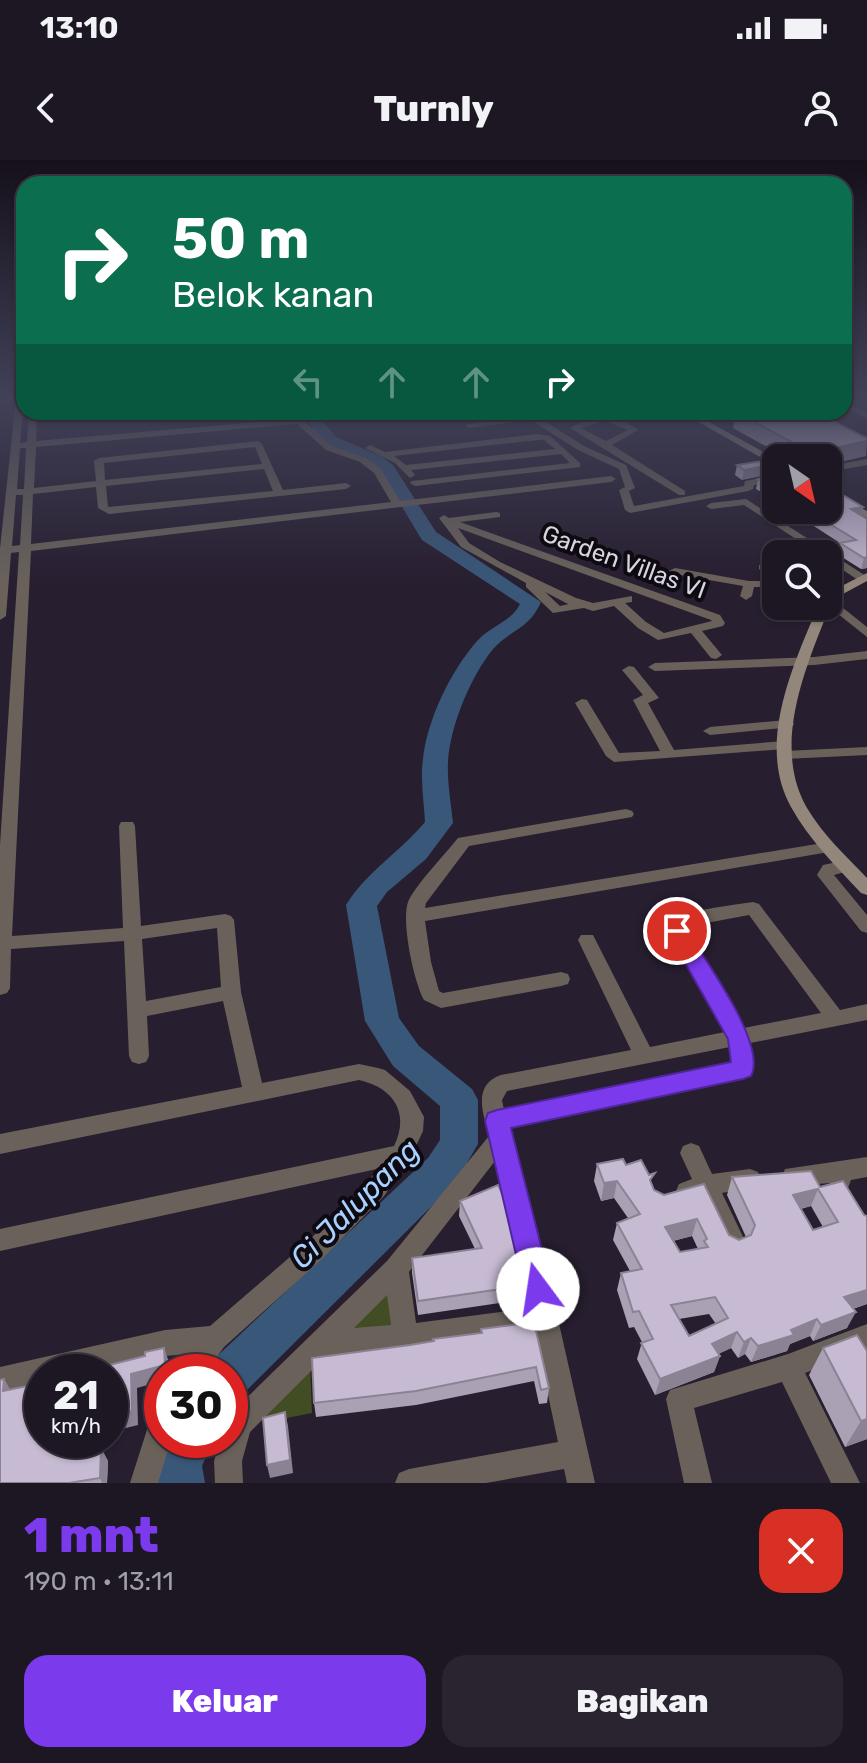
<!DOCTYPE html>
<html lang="id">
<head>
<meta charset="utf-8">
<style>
  body { margin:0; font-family:Rubik,sans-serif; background:#2a2330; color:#f1f3f6; height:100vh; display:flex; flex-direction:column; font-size:30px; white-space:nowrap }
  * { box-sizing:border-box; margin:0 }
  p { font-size:26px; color:#a09fa6 }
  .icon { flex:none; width:44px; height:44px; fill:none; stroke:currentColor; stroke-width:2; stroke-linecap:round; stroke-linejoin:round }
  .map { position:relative; height:1323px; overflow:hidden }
  .side { display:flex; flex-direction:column; background:#1d1623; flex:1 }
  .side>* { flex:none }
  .top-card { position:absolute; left:16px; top:16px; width:836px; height:244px; border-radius:24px; box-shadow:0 2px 6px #0004,0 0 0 2px #3b3541; background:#0b6e4f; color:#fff; overflow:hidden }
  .needle { width:52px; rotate:146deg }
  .fabs { position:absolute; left:762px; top:284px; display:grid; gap:16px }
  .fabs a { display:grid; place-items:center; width:80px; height:80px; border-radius:16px; background:#1d1623; box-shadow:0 2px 6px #0004,0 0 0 2px #3b3541; font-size:40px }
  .speed { position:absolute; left:24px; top:1194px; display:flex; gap:16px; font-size:40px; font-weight:700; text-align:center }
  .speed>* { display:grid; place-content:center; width:104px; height:104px; border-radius:50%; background:#1d1623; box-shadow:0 2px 6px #0004,0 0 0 2px #3b3541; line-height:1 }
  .speed small { font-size:20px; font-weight:400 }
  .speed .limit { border:12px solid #d22; background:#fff; color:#111 }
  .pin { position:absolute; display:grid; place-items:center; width:68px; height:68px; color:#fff; margin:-34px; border:4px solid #fff; border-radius:50%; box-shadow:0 2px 8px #0007 }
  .me { position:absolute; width:88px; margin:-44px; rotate:346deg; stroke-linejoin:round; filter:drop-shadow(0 0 6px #0008) }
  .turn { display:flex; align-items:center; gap:28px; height:168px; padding:0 24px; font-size:36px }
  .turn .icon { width:104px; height:104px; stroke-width:2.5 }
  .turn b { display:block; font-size:56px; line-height:68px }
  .lanes { display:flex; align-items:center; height:76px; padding:0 24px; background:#0003; justify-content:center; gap:40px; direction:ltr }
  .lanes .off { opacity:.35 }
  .round { display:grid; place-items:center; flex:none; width:84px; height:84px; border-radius:24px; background:#2a2330 }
  .summary { display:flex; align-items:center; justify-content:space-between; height:136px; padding:0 24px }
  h1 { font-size:48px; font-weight:800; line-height:60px; color:#7c3aed }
  .action { display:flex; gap:16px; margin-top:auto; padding:16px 24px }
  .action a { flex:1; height:92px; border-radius:24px; background:#7c3aed; color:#fff; font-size:32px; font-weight:800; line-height:92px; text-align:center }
  .action a+a { background:#2a2330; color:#f1f3f6 }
  .status { display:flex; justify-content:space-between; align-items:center; height:56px; padding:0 40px; background:#1d1623; direction:ltr }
  .status svg { height:22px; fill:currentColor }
  header { display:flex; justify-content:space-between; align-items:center; height:104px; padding:0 24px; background:#1d1623; font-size:36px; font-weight:800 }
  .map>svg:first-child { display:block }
</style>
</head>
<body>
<div class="status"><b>13:10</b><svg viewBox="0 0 49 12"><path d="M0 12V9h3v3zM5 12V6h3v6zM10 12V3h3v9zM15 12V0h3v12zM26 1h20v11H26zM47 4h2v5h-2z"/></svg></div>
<header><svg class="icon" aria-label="back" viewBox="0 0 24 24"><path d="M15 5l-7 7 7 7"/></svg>Turnly<svg class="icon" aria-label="person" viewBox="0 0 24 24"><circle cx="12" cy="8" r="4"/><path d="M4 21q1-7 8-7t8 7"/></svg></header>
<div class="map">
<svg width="867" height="1323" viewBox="0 0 867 1323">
  <rect width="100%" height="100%" fill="#271e2f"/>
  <path fill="#424d24" d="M393 1117 401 1173 334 1179Z
    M310 1203 312 1253 262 1263 265 1245Z"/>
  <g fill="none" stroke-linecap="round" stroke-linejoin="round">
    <path fill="#395779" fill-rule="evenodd" d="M283 252H305L318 256 336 277 381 296 393 305 436 372 541 442C529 469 512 469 494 488 471 515 450 566 448 602 447 622 451 643 453 663L426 699 387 732 377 746 399 858 419 886 472 929 478 940V984L456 1022 246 1231 230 1238V1212H208L214 1199 428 998 440 980V946L393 906 365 861 346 745C366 712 400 692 425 662 424 641 420 620 423 599 427 560 451 510 478 480 491 466 511 462 520 444L422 380 381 312 369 302 324 283 308 262Z
      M163 1280H213L202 1306 205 1323H155L153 1304Z"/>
    <path fill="#6a625a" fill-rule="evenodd" d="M16 239H24L20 283 27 282 29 252H37L36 281 284 260 258 252H272L302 259 332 286 366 298 381 309 400 341 611 316 616 319 611 322 31 391 12 776 123 768 119 666 121 662H133L135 666 141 766 225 754 231 756 234 760 241 832 262 923 359 904 378 908 385 910 410 931 424 957 423 971 409 1001 384 1036 321 1100 224 1187 206 1212H177L188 1194 165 1196 94 1212H42V1224L0 1233V1207L165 1170 210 1166 305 1084 368 1022 377 1009 0 1091V1069L394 986C410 953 394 928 359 920L0 994V974L242 927 223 841 147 856 149 896 146 902 139 904 132 902 129 896 124 781 11 789 10 828 7 833 0 835V685L19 392 11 393 6 456 0 460V388ZM297 264 326 290 360 302 374 313 391 342 31 384 33 334 96 327 98 348 109 354 346 329 351 326 346 323 283 330 262 284 258 281 99 298 94 301 96 321 34 328 36 287ZM255 287 262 304 105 320 104 303ZM20 288H26L24 329H17ZM264 309 273 331 108 347 106 326ZM16 335H23L20 385 12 386ZM217 768 221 827 146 841 142 779Z
      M853 246 867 252V258L850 250Z
      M91 252H99L102 255 153 252 186 258C173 265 164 258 150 257 130 255 111 264 92 258Z
      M556 252 573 253 541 259 584 286 626 305 635 328 629 331 634 346 744 326 745 321 776 315V321L754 325 753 329 748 331 630 353 625 350 619 330 625 327 619 309 578 290 531 260 469 268 465 265Z
      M641 252H654L626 262 638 270 612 285 685 331V335H679L570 268C592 255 616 259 641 252ZM605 261 628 270 606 281 581 268Z
      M538 274 550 276 580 303V307L415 326 410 323 412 321 570 303 561 294 411 310 415 315 410 318 395 303 365 288 370 285 385 292ZM538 280H544L555 289 406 305 394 296Z
      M867 299V305L828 312V306Z
      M746 339 866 416 867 419 858 420 828 400V394H819L744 345 711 349 706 346 711 343Z
      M496 352 500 353V357L460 362 720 455 725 463 723 466 702 471 722 495 716 499 711 498 691 473 658 480 638 468 614 446 593 451 584 448 553 453 526 427V423L461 387 439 358 444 355 449 358ZM458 368 711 460 712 461 664 473 646 462 625 443 632 442V436L593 443 576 438 500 402 469 383ZM545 432 568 444H569L560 446Z
      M759 405H767L776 412V427H754L752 436 746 440 740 436 743 426 675 414 669 411 675 408 749 421H772L759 409Z
      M828 436 867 467V477L828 446Z
      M867 491V499L814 505 655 511 648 507 655 503 814 497Z
      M629 506 634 507 659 538 648 543 674 590 785 581 792 585 785 589 614 602 606 596 575 543 582 539 587 540 619 593 660 591 633 540 643 535 622 510Z
      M787 560 792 561 794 564 792 567 710 575 703 571 710 567Z
      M867 587V595L785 599 778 595 785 591Z
      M626 649 632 651 634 654 632 657 469 686 426 743 425 748 829 682 837 687 829 692 425 761 431 802 439 831 443 833 561 812 568 814 570 819 568 824 561 826 441 848 424 840C414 822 401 762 408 742 414 727 446 693 458 678Z
      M846 700 854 706 852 710 834 715 867 755V773L861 771 817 715 823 705Z
      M753 742 759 744 840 850 867 844V860L750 883 753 909 750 915 743 917 509 968 558 1159 595 1323H567L564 1309 486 1323H395L399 1313 409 1309 558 1282 535 1173 405 1190 326 1196 250 1272 242 1301 243 1323H215L214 1301 220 1280H230V1254L387 1101 489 976C483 953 472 925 501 915L631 890 578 780 581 775H593L650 887 725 872 668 771C667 765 666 764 670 759 678 752 739 744 753 742ZM749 755 821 853 744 868 685 767ZM730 887 732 903 504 950 502 940 507 931ZM495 1001 530 1148 416 1163 409 1112ZM387 1135 391 1165 354 1168Z
      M691 983 699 986 712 1014 750 1009 758 1012 761 1019 758 1026 722 1033 746 1083 742 1091 734 1094 726 1091 700 1037 687 1041 679 1038 676 1031 679 1024 692 1019 680 993 683 986Z
      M867 997V1017L851 1020 848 1028 840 1031 832 1028 830 1023 793 1026 785 1023 782 1016 785 1009Z
      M867 1164V1190L805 1213 860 1323H831L782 1222 694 1248 712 1323H684L666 1239 670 1230 788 1194Z
      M162 1250V1280H171L158 1323H130L152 1254Z"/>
    <path fill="#93867a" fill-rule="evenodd" d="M681 252H691L776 299V306Z
      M828 330 867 351V358L828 337Z
      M867 413V421L828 442V433Z
      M828 443 830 446C806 507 771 585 807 648 823 675 846 696 867 718V735L861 733C836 706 809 680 791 647 756 584 793 506 818 446H828Z"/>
  </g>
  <path fill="#aba1b5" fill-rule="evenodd" d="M369 252H403L404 259H369Z
    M736 252 866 296 787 298 733 268Z
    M776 299 742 320 735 315 737 305Z
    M776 314V335L769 331 761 332 756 329 758 319Z
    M863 347 861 355 867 408 861 409 837 394 840 383 800 357 802 351 800 350H828Z
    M597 1004 626 1005 652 1024 654 1030 729 1075 739 1080 746 1077 727 1035 732 1017 820 1027 867 1056V1144L853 1149 847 1168 813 1181 810 1176 790 1184 787 1191 751 1202 745 1194 738 1198 731 1188 718 1194 720 1196 714 1212 655 1235 637 1199 642 1182 634 1167 629 1168 617 1130 621 1113 630 1111 613 1080 617 1063 628 1058 614 1038 601 1041 594 1021ZM811 1046 823 1067 813 1070 801 1049ZM692 1076 698 1089 680 1092 673 1081ZM709 1154 716 1164 689 1176 679 1159Z
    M460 1041 524 1113 522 1127 515 1128 514 1141 418 1155 412 1113V1098L475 1089 459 1056Z
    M534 1162 549 1228 547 1243 539 1244 534 1221 416 1245 316 1257 314 1243 410 1185 481 1173V1169Z
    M823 1188 867 1191V1279L845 1287 809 1215Z
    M4 1219 10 1230 99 1288 108 1301 107 1323H0Z"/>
  <path fill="#8b8394" d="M867 281 866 296 828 305V298H810L812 293Z
    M776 304V313L742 320 744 310Z
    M772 321 769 331 761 332 763 322Z
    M863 347 860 358 851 349Z
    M867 397V408L861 409 864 398Z
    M617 1021 614 1038 601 1041 604 1023Z
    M818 1029 811 1046 786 1052 793 1035Z
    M697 1059 692 1076 661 1084 665 1067Z
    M867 1130V1144L836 1154 844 1137Z
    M856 1152 847 1168 813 1181 821 1165Z
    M817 1159 810 1176 790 1184 787 1191 751 1202 758 1186Z
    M737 1172 731 1188 706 1200 712 1184Z
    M751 1178 745 1194 738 1198 744 1182Z
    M164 1188 169 1202 170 1212H162V1221L137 1228 138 1265 110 1272V1257L131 1214Z
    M720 1196 714 1212 655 1235 660 1219Z
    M66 1201 71 1212H65Z
    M4 1219 12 1233 3 1231Z
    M285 1252 288 1266 293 1313 270 1318 267 1305Z
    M867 1259V1279L845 1287 861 1261Z
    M92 1280H100L99 1303 92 1289Z
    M101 1287 108 1301 107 1323H102L100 1318Z"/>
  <path fill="#c7bbd3" stroke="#8b8394" stroke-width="2" fill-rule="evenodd" d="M369 252H403L404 253H369Z
    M736 252H815L867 278V281L812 293Z
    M776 299V304L744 310 737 305Z
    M776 314V324L772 321 763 322 758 319Z
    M828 326 863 347 851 349 867 359V397L864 398 840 383 856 380 807 350H828Z
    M623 999 626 1005 641 1000 649 1015 655 1013 650 1020 654 1030 664 1035 704 1024 729 1075 739 1080 751 1075 755 1065 732 1017 811 1011 820 1027 843 1021 864 1055 867 1056V1130L844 1137 856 1152 821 1165 817 1159 791 1170 794 1175 758 1186 751 1178 744 1182 737 1172 712 1184 720 1196 660 1219 641 1183 653 1179 639 1151 633 1152 621 1113 642 1109 617 1063 640 1054 617 1021 604 1023 597 1004ZM818 1029 838 1062 813 1070 793 1035ZM697 1059 707 1079 704 1081 708 1087 680 1092 665 1067ZM715 1137 728 1158 689 1176 671 1145Z
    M498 1025 507 1044 524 1113 513 1114 515 1127 418 1141 412 1098 482 1088 460 1041Z
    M534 1162 549 1228 541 1230 536 1207 416 1231 314 1243 312 1198 410 1185 434 1181 433 1179 482 1173 481 1169Z
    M857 1175 867 1191V1259L861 1261 823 1188Z
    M164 1188 165 1205 131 1214 132 1251 110 1257V1212H82L145 1196V1192Z
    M66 1201 65 1212H51L52 1202Z
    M4 1219 3 1231 42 1223V1280H92V1289L101 1287 100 1318 69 1323H0V1220Z
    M285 1252 290 1300 267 1305 263 1258Z"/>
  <linearGradient id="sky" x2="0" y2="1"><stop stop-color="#15101a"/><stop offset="0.56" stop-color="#414158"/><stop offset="1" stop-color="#414158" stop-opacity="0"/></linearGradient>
  <rect width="867" height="425" fill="url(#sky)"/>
  <path fill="#7c3aed" stroke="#51269a" stroke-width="2" d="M677 764 684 766C702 796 768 884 751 916L743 919 511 968 552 1129 548 1138 538 1142 528 1138 524 1129 485 961 488 953 497 950 731 902 728 879 667 771 670 766Z"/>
  <g text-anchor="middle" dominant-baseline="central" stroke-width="8" stroke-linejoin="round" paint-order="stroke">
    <g font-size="24" fill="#d9d4e0" stroke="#0e0a11">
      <text transform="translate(624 402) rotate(20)">Garden Villas VI</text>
    </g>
    <g font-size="30" font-style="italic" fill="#a9d1ff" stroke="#0e0a11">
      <text transform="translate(355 1044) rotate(-45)">Ci Jalupang</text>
    </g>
  </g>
</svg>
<div class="fabs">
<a><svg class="needle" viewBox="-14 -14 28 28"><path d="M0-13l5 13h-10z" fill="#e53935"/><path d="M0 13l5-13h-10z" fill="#a09fa6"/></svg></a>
<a><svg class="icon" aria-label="search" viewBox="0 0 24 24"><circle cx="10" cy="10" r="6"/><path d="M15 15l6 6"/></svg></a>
</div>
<div class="speed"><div>21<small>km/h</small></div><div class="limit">30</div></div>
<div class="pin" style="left:677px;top:771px;background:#d93025"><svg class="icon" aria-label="arrive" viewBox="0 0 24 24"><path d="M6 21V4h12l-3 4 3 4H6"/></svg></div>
<svg class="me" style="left:538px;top:1129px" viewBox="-20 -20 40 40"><circle r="19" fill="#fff"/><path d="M0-13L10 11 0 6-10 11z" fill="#7c3aed"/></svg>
<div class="top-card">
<div class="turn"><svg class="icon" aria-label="right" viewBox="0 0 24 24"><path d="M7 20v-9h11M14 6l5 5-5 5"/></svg><div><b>50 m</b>Belok kanan</div></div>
<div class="lanes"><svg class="icon off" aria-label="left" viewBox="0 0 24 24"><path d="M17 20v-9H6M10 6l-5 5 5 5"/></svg><svg class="icon off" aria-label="ahead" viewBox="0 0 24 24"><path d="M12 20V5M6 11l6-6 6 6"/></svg><svg class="icon off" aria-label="ahead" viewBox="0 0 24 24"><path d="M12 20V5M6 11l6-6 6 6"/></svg><svg class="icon" aria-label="right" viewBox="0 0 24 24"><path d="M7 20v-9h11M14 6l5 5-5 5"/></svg></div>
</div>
</div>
<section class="side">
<div class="summary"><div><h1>1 mnt</h1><p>190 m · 13:11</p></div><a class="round" style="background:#d93025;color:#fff"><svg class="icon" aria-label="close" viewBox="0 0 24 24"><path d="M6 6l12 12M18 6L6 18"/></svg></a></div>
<div class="action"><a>Keluar</a><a>Bagikan</a></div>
</section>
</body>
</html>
